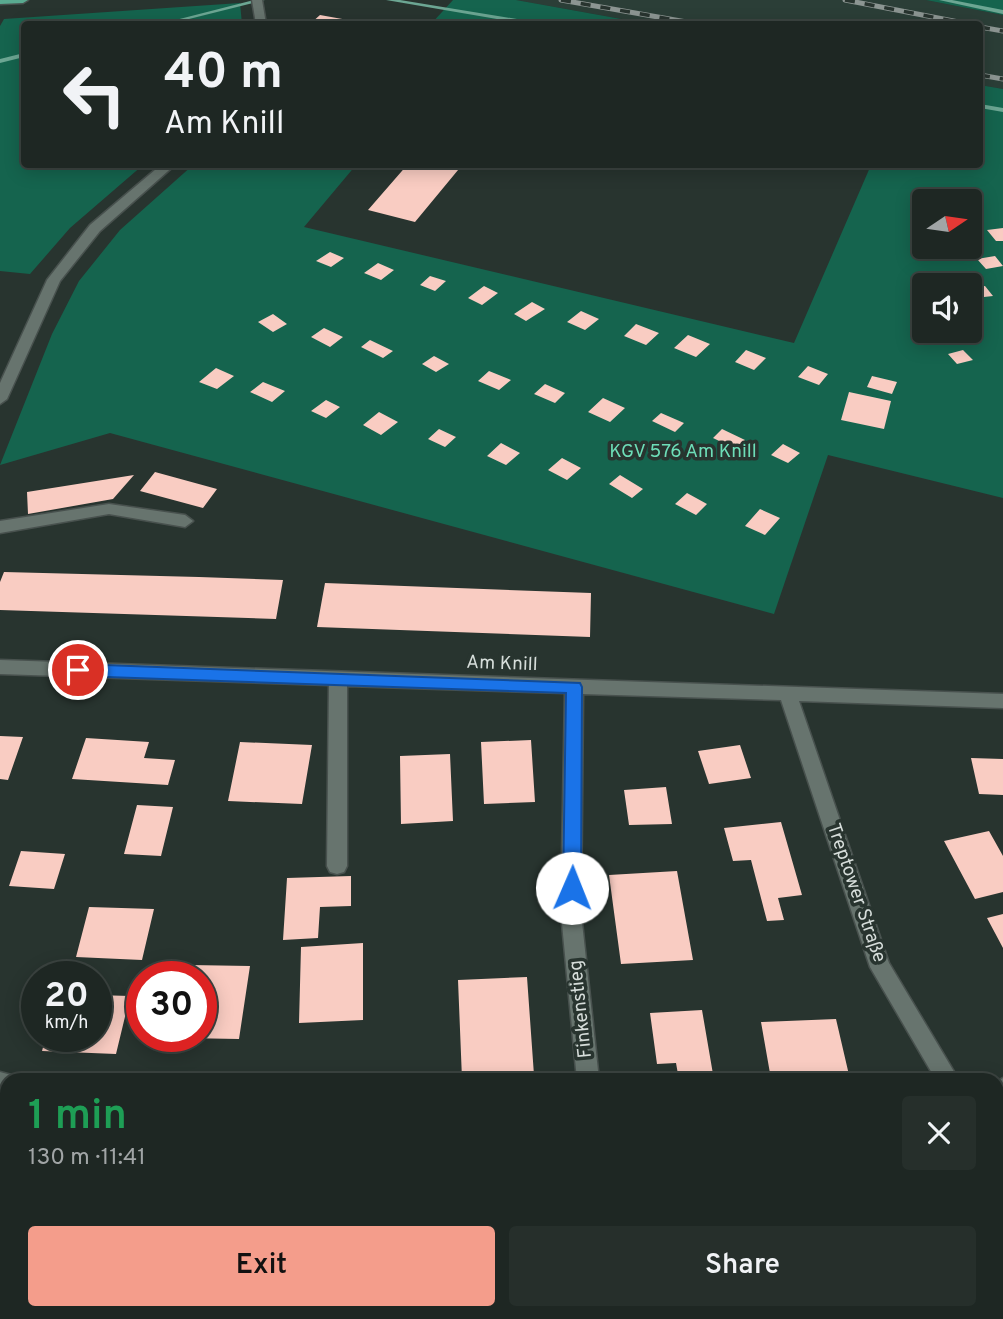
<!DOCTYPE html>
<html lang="en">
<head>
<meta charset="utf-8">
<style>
  body { margin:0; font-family:Overpass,sans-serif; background:#262f2b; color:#f1f3f6; height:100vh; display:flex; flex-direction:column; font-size:26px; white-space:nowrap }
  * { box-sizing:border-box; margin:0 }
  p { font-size:23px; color:#a1a5a6 }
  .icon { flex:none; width:38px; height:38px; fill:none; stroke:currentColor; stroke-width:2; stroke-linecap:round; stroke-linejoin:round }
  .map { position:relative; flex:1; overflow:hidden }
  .panel { position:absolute; left:0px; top:1073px; width:1004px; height:247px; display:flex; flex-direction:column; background:#1e2723; border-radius:21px 21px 0 0; box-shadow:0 4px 18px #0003,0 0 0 2px #3c4441 }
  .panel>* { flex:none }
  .banner { position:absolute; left:21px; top:21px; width:962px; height:147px; border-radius:7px; box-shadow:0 4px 18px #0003,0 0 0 2px #3c4441; background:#1e2723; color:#f1f3f6; overflow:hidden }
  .needle { width:46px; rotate:77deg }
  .buttons { position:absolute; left:912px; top:189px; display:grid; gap:14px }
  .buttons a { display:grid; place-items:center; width:70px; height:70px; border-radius:7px; background:#1e2723; box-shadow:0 4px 18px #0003,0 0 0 2px #3c4441; font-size:35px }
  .speed { position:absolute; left:21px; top:961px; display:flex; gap:14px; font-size:35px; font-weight:700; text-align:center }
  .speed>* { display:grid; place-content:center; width:91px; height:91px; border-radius:50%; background:#1e2723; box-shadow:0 4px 18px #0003,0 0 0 2px #3c4441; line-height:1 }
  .speed small { font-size:18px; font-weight:400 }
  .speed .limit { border:10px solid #d22; background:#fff; color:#111 }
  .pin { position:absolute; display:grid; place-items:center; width:60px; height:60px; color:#fff; margin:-30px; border:4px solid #fff; border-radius:50%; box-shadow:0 2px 7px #0007 }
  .me { position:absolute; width:77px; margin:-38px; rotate:1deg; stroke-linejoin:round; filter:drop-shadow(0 0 5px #0008) }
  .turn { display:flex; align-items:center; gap:24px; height:147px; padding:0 28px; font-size:32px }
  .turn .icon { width:91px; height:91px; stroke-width:2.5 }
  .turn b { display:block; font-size:49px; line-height:60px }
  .round { display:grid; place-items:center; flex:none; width:74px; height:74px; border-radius:7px; background:#262f2b }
  .overview { display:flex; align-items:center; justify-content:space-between; height:119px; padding:0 28px }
  h1 { font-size:42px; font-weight:600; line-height:52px; color:#1e9e55 }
  .cta { display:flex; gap:14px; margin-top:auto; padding:14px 28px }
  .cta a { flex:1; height:80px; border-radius:7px; background:#f49d8b; color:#111; font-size:28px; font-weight:600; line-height:80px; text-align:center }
  .cta a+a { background:#262f2b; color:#f1f3f6 }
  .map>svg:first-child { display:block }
</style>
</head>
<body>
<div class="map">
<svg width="1003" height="1319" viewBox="0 0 1003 1319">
  <rect width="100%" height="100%" fill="#28342f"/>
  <path fill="#2b3e37" d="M516 0H926L1003 15V89L980 85V24H649Z"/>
  <path fill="#15644e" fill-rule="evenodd" d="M453 0H516L649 24H431Z
    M926 0H1003V15Z
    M240 3 242 24H24V164L143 165 70 228 30 274 0 271V26L4 19Z
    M980 85 1003 89V498L828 455 774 614 110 433 0 465 52 334 79 281 120 230 193 165H356L304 227 794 343 871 165 980 164ZM924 201H970V247H924ZM924 285H970V331H924Z"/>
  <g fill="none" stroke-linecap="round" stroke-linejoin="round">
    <path fill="#6ca693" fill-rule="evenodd" d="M254 0H265L169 24H160Z
      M386 0H400L535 22 538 24H526Z
      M939 0H952L1003 10V14Z
      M24 53V57L0 63V59Z
      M980 104 1003 108V112L980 108Z"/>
  </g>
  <path fill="#f9ccc2" d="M320 15 359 22 357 24H310Z
    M408 164H463L415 222 368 210Z
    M1003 228V241H996L987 230Z
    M330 252 344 258 331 267 316 261Z
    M995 256 1003 266 986 269 977 259Z
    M378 263 394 270 381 280 364 273Z
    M430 276 446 281 435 291 420 285Z
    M484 286 498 293 482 305 468 298Z
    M985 286 993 296 975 298 970 291V288Z
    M532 302 545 309 526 321 514 314Z
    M581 311 599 319 585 330 567 322Z
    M273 314 287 324 273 332 258 322Z
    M973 317 984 327 970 331V318Z
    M636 324 659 333 646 345 624 336Z
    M324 328 343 337 330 347 311 337Z
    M688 335 710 344 696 357 674 348Z
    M370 340 393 351 383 358 361 347Z
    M746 350 766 358 754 370 735 362Z
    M963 350 973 360 957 364 948 354Z
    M434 356 449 364 436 372 422 364Z
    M808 366 828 374 819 385 798 377Z
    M216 368 234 376 217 389 199 382Z
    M489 371 511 380 499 390 478 381Z
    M872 376 897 382 892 394 867 387Z
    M263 382 285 391 272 402 250 392Z
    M545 384 565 393 555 403 534 394Z
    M849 392 891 401 884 429 841 420Z
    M603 398 625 408 610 422 588 412Z
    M326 400 340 407 326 418 311 411Z
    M379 412 398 422 381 435 363 425Z
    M661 413 684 423 675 432 652 421Z
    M439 429 456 437 445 447 428 439Z
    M722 429 745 440 736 449 713 438Z
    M501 443 520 453 506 465 487 456Z
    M783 444 800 453 788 463 771 455Z
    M562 458 581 468 567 480 548 470Z
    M155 472 217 489 203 508 140 491Z
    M134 475 113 499 28 514 27 492Z
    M620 475 643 489 632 498 609 484Z
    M687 493 707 504 696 515 675 504Z
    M760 509 780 518 765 535 745 526Z
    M4 572 199 577 283 580 276 619 0 610V582Z
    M325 583 591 593 590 637 317 627Z
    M0 736 23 737 8 780 0 779Z
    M86 738 149 742 144 758 175 760 168 785 72 779Z
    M531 740 535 802 484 804 481 742Z
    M240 742 312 745 302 804 228 801Z
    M740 745 751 778 709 784 698 751Z
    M450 754 453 821 401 824 400 756Z
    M971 758 1003 759V795L979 794Z
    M666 787 672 824 629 825 624 790Z
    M137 805 173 807 161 856 124 854Z
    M781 822 802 895 778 898 784 920 767 921 751 860 733 861 724 828Z
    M989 831 1003 856V892L975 899 944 841Z
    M21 851 65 854 54 889 9 886Z
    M677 871 693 960 621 964 609 875Z
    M351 876V906L320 907 318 938 283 940 287 878Z
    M89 907 154 909 142 960 76 957Z
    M1003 914V948L987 918Z
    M363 943V1020L299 1023 301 947Z
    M190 965 250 966 239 1039 184 1038V1036H201V976H188Z
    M527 977 534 1075 462 1079 458 980Z
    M96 995 130 996 116 1054 42 1051 46 1036H96Z
    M702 1010 714 1080H679L676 1063 657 1064 650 1013Z
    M836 1019 849 1075 771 1079 761 1022Z
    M7 1142V1170L0 1169V1165Z
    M0 1243 7 1244V1288H0Z
    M471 1312H536V1315H471Z
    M676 1312H717V1315L676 1317Z
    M884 1312H950L951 1319H885Z"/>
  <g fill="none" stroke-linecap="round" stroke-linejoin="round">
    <g stroke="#48514e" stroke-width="3">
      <path id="minor" d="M252 0H262L266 24H256Z
        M162 164H176L100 231 60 281 7 399 0 404V383L47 280 90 225Z
        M109 504 185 515 193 521 185 527 109 514 0 533V521Z
        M0 660 1003 694V708L799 701 889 963 959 1080H936L870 967 781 700 583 694 581 913 599 1080H577L561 913 565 693 347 686V866L344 872 337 874 330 872 327 866 329 685 0 674Z
        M0 1072 15 1076 17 1080H7V1094H0Z
        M1003 1078V1100L998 1102V1081Z
        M0 1181 7 1183V1203L0 1205Z
        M998 1195 1003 1197V1234L998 1232Z
        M598 1312H622L623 1319H599Z"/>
    </g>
    <g stroke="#48514e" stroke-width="3">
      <path id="major" d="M0 0H28L23 3 0 4Z"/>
    </g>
    <use href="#minor" fill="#67746e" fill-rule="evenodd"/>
    <use href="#major" fill="#59aa90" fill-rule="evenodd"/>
    <g stroke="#8c9592" stroke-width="5">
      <path id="rail" d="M561 0 698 24
        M845 0 969 24
        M980 27 1003 31
        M980 75 1003 79"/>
    </g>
    <use href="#rail" stroke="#28342f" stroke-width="3.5" stroke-dasharray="10" stroke-linecap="butt"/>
  </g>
  <path fill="#1a73e8" stroke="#114b97" stroke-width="2" d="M78 664 580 683 582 687 581 888 578 894 572 896 565 894 563 888 566 693 78 676 70 670Z"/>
  <g text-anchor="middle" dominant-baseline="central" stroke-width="7" stroke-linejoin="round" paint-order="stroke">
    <g font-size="19" fill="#6ddeb8" stroke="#28342f">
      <text x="683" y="452">KGV 576 Am Knill</text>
    </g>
    <g font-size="19" fill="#d6ddda" stroke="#28342f">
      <text transform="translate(502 664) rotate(2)">Am Knill</text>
      <text transform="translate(856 893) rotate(71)">Treptower Straße</text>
      <text transform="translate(581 1009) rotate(-96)">Finkenstieg</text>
    </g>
  </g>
</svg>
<div class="buttons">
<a><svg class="needle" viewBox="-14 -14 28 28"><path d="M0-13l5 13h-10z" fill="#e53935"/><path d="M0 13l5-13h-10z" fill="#a1a5a6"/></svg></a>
<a><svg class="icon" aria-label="sound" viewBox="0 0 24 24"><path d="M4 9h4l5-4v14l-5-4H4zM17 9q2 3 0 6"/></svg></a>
</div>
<div class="speed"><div>20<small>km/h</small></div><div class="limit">30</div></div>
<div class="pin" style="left:78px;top:670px;background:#d93025"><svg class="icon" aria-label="arrive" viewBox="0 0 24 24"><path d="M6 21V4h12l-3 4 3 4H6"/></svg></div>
<svg class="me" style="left:572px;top:888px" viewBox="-20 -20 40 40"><circle r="19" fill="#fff"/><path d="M0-13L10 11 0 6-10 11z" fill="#1a73e8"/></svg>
<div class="banner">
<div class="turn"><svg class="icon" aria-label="left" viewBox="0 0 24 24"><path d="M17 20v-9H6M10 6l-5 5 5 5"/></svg><div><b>40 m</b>Am Knill</div></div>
</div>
<section class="panel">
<div class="overview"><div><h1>1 min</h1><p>130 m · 11:41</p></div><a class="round"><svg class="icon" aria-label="close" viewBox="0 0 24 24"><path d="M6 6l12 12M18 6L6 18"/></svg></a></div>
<div class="cta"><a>Exit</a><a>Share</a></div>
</section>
</div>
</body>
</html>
